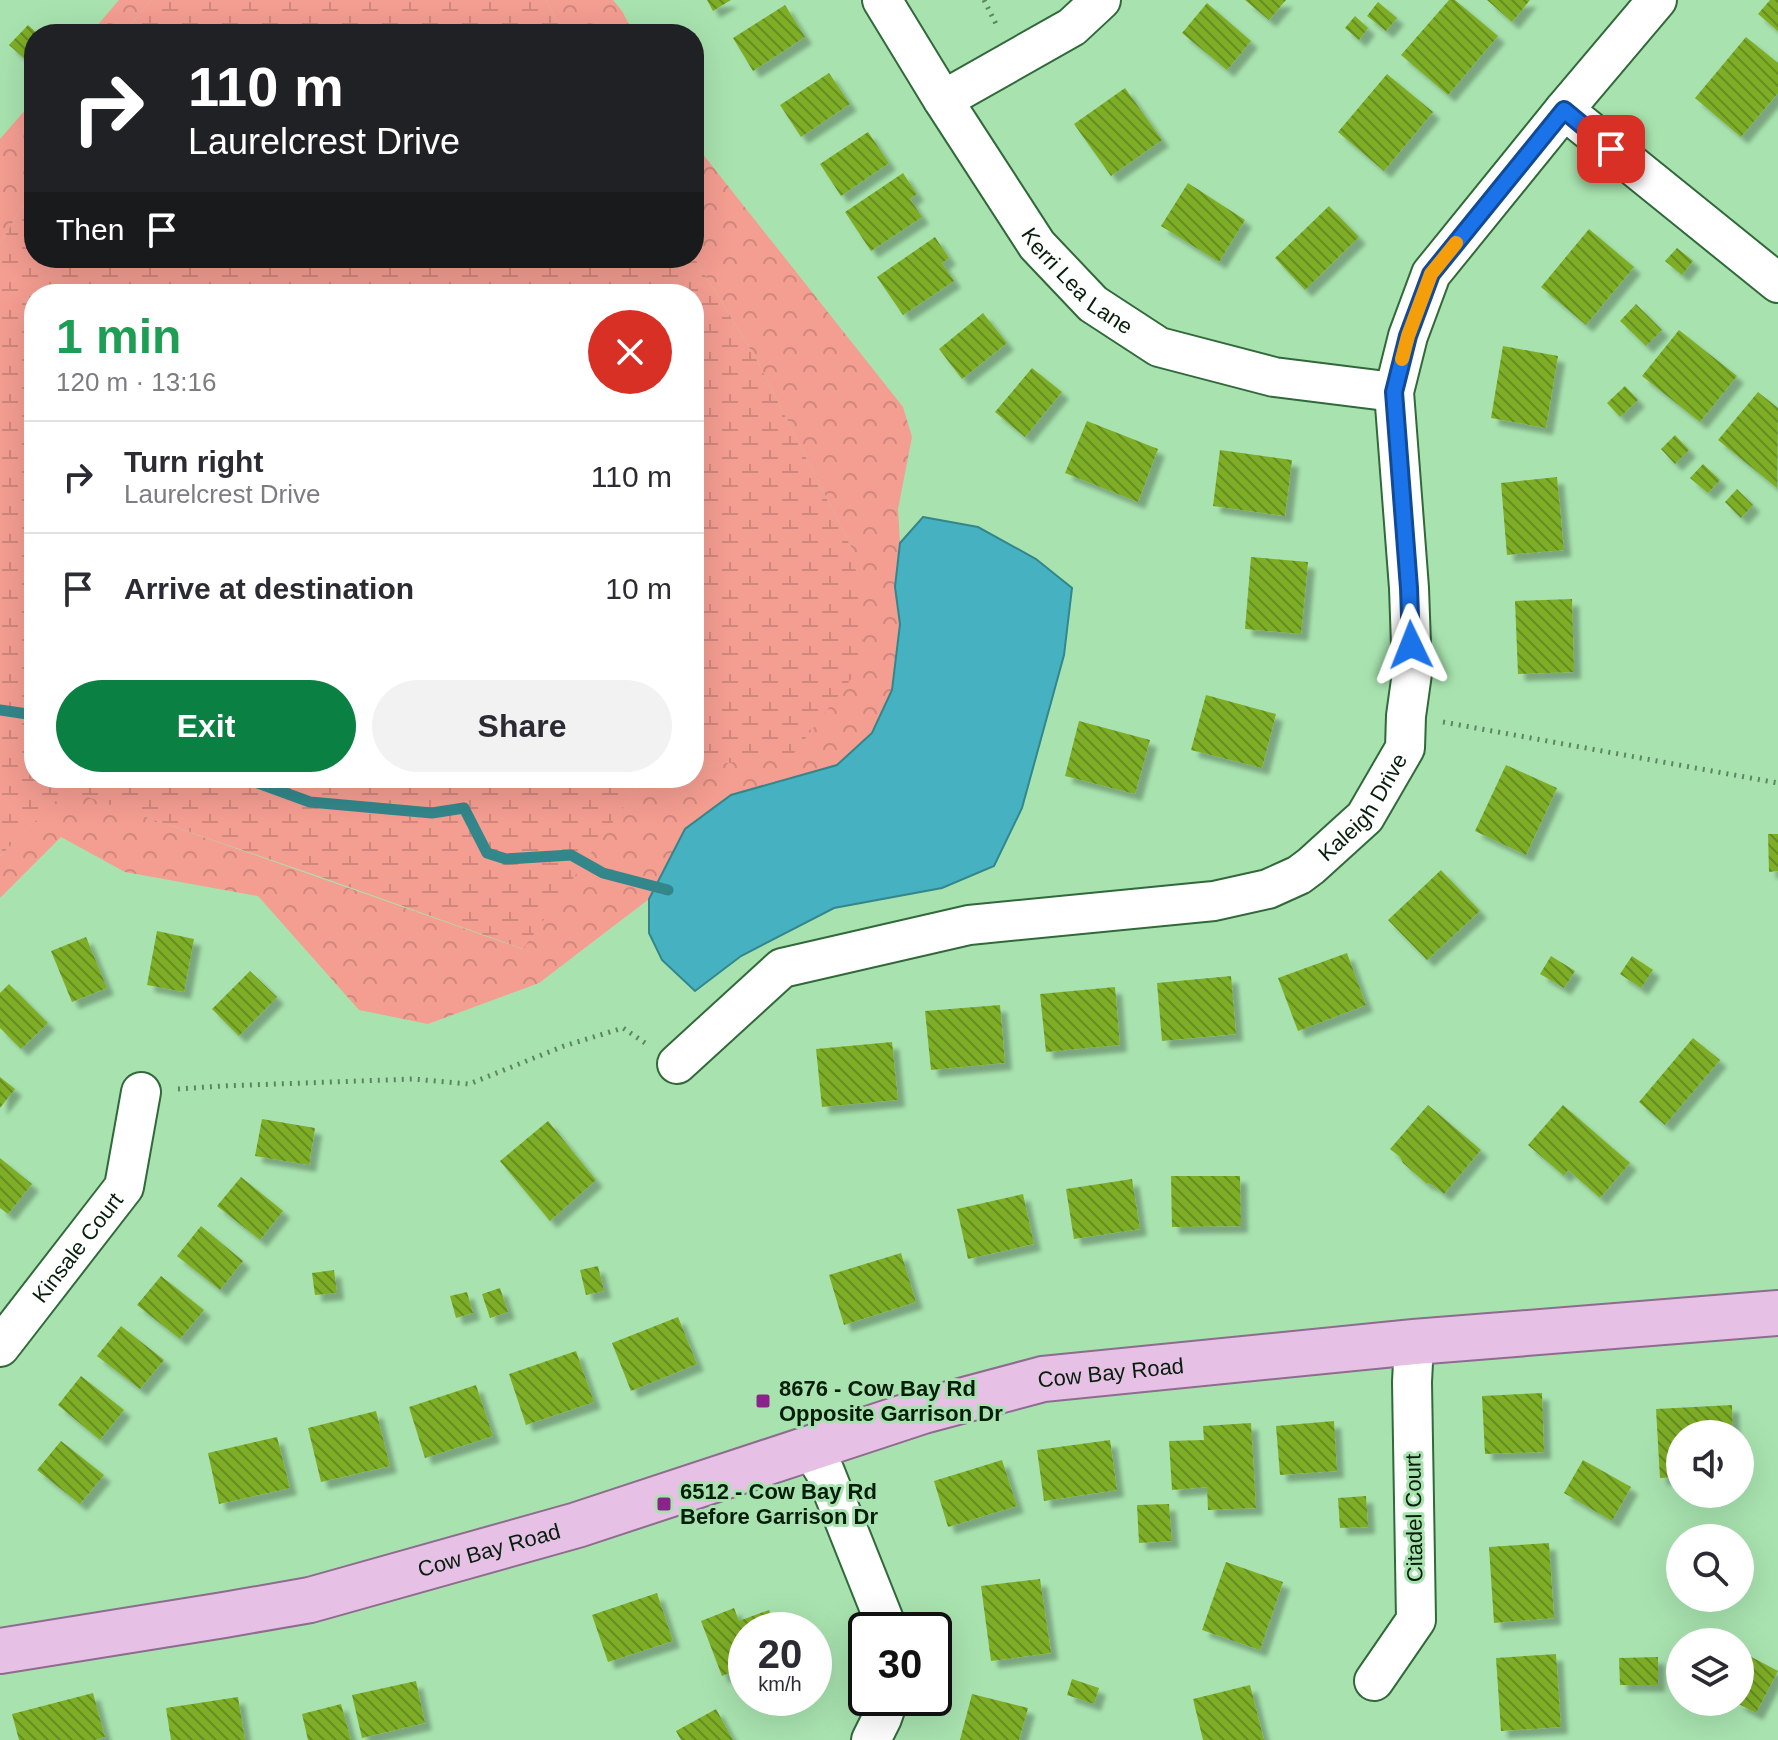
<!DOCTYPE html>
<html lang="en">
<head>
<meta charset="utf-8">
<style>
  body { margin:0; font-family:Arial,sans-serif; background:#f2f2f3; color:#2b2b33; height:100vh; display:flex; flex-direction:column; font-size:30px; white-space:nowrap }
  * { box-sizing:border-box; margin:0 }
  p { font-size:26px; color:#7c7c81 }
  .icon { flex:none; width:44px; height:44px; fill:none; stroke:currentColor; stroke-width:2; stroke-linecap:round; stroke-linejoin:round }
  .map { position:relative; flex:1; overflow:hidden }
  .details { position:absolute; left:24px; top:284px; width:680px; height:504px; display:flex; flex-direction:column; background:#fff; border-radius:32px; box-shadow:0 8px 32px #0002 }
  .details>* { flex:none }
  .top-card { position:absolute; left:24px; top:24px; width:680px; height:244px; border-radius:32px; box-shadow:0 8px 32px #0002; background:#202124; color:#fff; overflow:hidden }
  .buttons { position:absolute; left:1666px; top:1420px; display:grid; gap:16px }
  .buttons a { display:grid; place-items:center; width:88px; height:88px; border-radius:50%; background:#fff; box-shadow:0 8px 32px #0002; font-size:40px }
  .speed { position:absolute; left:728px; top:1612px; display:flex; gap:16px; font-size:40px; font-weight:700; text-align:center }
  .speed>* { display:grid; place-content:center; width:104px; height:104px; border-radius:50%; background:#fff; box-shadow:0 8px 32px #0002; line-height:1 }
  .speed small { font-size:20px; font-weight:400 }
  .speed .limit { border:4px solid #111; border-radius:12px; background:#fff; color:#111 }
  .pin { position:absolute; display:grid; place-items:center; width:68px; height:68px; color:#fff; margin:-34px; border-radius:16px; box-shadow:0 4px 12px #0006 }
  .me { position:absolute; width:88px; margin:-44px; rotate:358deg; stroke-linejoin:round; filter:drop-shadow(0 0 6px #0008) }
  .turn { display:flex; align-items:center; gap:28px; height:168px; padding:0 32px; font-size:36px }
  .turn .icon { width:104px; height:104px; stroke-width:2.5 }
  .turn b { display:block; font-size:56px; line-height:68px }
  .then { display:flex; align-items:center; height:76px; padding:0 32px; background:#0003; gap:16px; font-size:30px }
  .round { display:grid; place-items:center; flex:none; width:84px; height:84px; border-radius:42px; background:#f2f2f3 }
  .summary { display:flex; align-items:center; justify-content:space-between; height:136px; padding:0 32px }
  h1 { font-size:48px; font-weight:700; line-height:60px; color:#1e9e55 }
  .button { display:flex; gap:16px; margin-top:auto; padding:16px 32px }
  .button a { flex:1; height:92px; border-radius:48px; background:#0b8043; color:#fff; font-size:32px; font-weight:700; line-height:92px; text-align:center }
  .button a+a { background:#f2f2f3; color:#2b2b33 }
  ul { padding:0; list-style:none }
  li { display:flex; align-items:center; gap:24px; height:112px; padding:0 32px; border-top:2px solid #e1e1e2 }
  li div { flex:1 }
  li b { display:block; font-size:30px }
  li em { font-style:normal }
  .map>svg:first-child { display:block }
</style>
</head>
<body>
<div class="map">
<svg width="1778" height="1740" viewBox="0 0 1778 1740">
  <defs>
    <pattern id="forest-crowns" width="20" height="18" patternUnits="userSpaceOnUse" patternTransform="scale(2)"><rect width="20" height="18" fill="#f49d91"/><path d="M2 6a3 3 0 1 1 6 0M12 15a3 3 0 1 1 6 0" fill="none" stroke="#d0877c"/></pattern>
    <pattern id="wetland-marsh" width="20" height="14" patternUnits="userSpaceOnUse" patternTransform="scale(2)"><rect width="20" height="14" fill="#f49d91"/><path d="M1 5h8M5 5V1M11 12h8M15 12V8" fill="none" stroke="#d0877c"/></pattern>
    <pattern id="building-back-hatch" width="6" height="6" patternUnits="userSpaceOnUse" patternTransform="scale(2)"><rect width="6" height="6" fill="#7eae27"/><path d="M-1 5l2 2M0 0l6 6M5-1l2 2" fill="none" stroke="#658d20"/></pattern>
    <filter id="shadow"><feDropShadow dx="7" dy="7" stdDeviation="2" flood-color="#0004"/></filter>
  </defs>
  <rect width="100%" height="100%" fill="#a8e3af"/>
  <path fill="url(#forest-crowns)" d="M119 0H152L135 19 125 34H90Z
    M546 0H613L622 11 634 34H564Z
    M34 100V187L0 244V139Z
    M694 143 903 407 912 437 898 509 900 543 895 587 900 624 892 690 872 733 837 765 730 795 685 829 649 899 539 983 428 1024 359 1010 258 896 125 872 61 837 0 898V856L67 789 522 949 644 778H694V768L794 752 854 553 758 362 694 257Z"/>
  <path fill="url(#wetland-marsh)" d="M152 0H546L564 34H125L135 19Z
    M34 187V258L694 257 758 362 854 553 865 661 794 753 694 768V294H34V778H644L523 949 321 877 67 790 0 856V244Z"/>
  <path fill="#46b2c1" stroke="#33868a" stroke-width="2" d="M923 517 978 527 1036 559 1072 588 1064 655 1022 808 994 866 942 888 834 908 741 956 695 991 662 960 649 933V899L685 829 731 795 837 765 872 733 892 690 900 624 895 587 900 543Z"/>
  <g fill="none" stroke-linecap="round" stroke-linejoin="round">
    <path stroke="#33868a" stroke-width="11" d="M0 710 34 715
      M244 778 310 802 432 813 464 808 487 853 506 859 571 855 603 873 668 890"/>
  </g>
  <path fill="url(#building-back-hatch)" filter="url(#shadow)" d="M707 0H731L713 11Z
    M1245 0H1286L1269 20Z
    M1449 0H1455L1498 36 1448 95 1401 55Z
    M1487 0H1530L1512 22Z
    M1770 0H1778V31L1758 14Z
    M1378 2 1397 18 1386 31 1367 16Z
    M1207 3 1251 41 1227 70 1182 33Z
    M785 5 805 37 753 71 733 38Z
    M1355 16 1368 28 1359 40 1345 28Z
    M28 25 38 34H34V67L9 45Z
    M1746 37 1778 63V93L1741 137 1695 98Z
    M829 73 850 104 801 137 780 105Z
    M1387 74 1433 112 1384 171 1338 132Z
    M1125 88 1162 140 1111 176 1074 124Z
    M868 132 889 163 841 196 820 164Z
    M903 173 917 194 910 199 922 217 871 251 845 212Z
    M1188 183 1245 220 1219 262 1161 226Z
    M1329 206 1359 237 1305 290 1275 258Z
    M1589 229 1634 267 1586 325 1541 287Z
    M935 237 949 258 942 263 954 281 903 315 877 277Z
    M1677 248 1693 261 1682 275 1665 261Z
    M1636 304 1662 330 1646 346 1620 321Z
    M983 313 1007 343 962 379 939 349Z
    M1679 330 1737 376 1700 422 1642 376Z
    M1503 346 1558 356 1546 428 1491 418Z
    M1032 368 1062 392 1025 437 995 412Z
    M1625 386 1638 400 1620 417 1607 403Z
    M1758 392 1778 408 1777 488 1718 440Z
    M1087 421 1158 449 1138 502 1065 473Z
    M1675 435 1689 450 1675 464 1661 449Z
    M1220 450 1292 460 1285 516 1213 506Z
    M1703 464 1720 480 1708 493 1690 478Z
    M1557 477 1564 550 1507 555 1501 483Z
    M1737 489 1753 505 1741 518 1725 502Z
    M1251 557 1308 562 1301 634 1245 629Z
    M1572 599 1574 672 1518 674 1515 601Z
    M1206 695 1276 714 1262 768 1191 750Z
    M1079 721 1150 740 1135 794 1065 776Z
    M1506 765 1557 788 1526 855 1475 831Z
    M1768 834H1778V871L1769 872Z
    M1441 870 1480 911 1427 960 1388 920Z
    M157 931 194 939 184 992 147 985Z
    M86 937 107 988 72 1002 51 951Z
    M1347 953 1366 1005 1298 1031 1278 978Z
    M1551 956 1575 971 1564 988 1540 974Z
    M1632 956 1653 970 1641 988 1620 974Z
    M250 971 277 997 239 1036 212 1009Z
    M1231 976 1236 1034 1162 1041 1157 983Z
    M9 984 48 1023 21 1049 0 1028V993Z
    M1115 987 1120 1045 1046 1052 1040 994Z
    M1000 1005 1005 1063 931 1070 925 1011Z
    M1693 1038 1720 1060 1665 1125 1639 1102Z
    M892 1042 898 1100 822 1107 816 1049Z
    M0 1077 15 1089 0 1108Z
    M1428 1105 1481 1150 1444 1194 1434 1186 1428 1183 1427 1184 1403 1163 1400 1157 1390 1149Z
    M1563 1105 1630 1163 1600 1198 1568 1170 1564 1176 1528 1145Z
    M262 1119 315 1128 309 1165 255 1156Z
    M548 1121 596 1180 550 1221 500 1161Z
    M0 1158 32 1184 8 1214 0 1208Z
    M1171 1176H1240L1241 1226 1172 1227Z
    M241 1177 283 1211 260 1240 217 1206Z
    M1132 1179 1140 1229 1074 1239 1066 1189Z
    M1023 1194 1034 1244 968 1259 957 1209Z
    M201 1226 243 1261 220 1290 177 1256Z
    M901 1253 916 1302 844 1325 829 1275Z
    M598 1266 604 1291 586 1295 580 1270Z
    M334 1270 337 1293 315 1295 312 1273Z
    M161 1276 204 1310 180 1339 137 1305Z
    M500 1288 508 1312 490 1318 482 1294Z
    M467 1292 473 1313 456 1318 450 1296Z
    M678 1317 697 1364 631 1391 612 1343Z
    M121 1326 164 1360 140 1389 97 1356Z
    M576 1351 594 1402 526 1425 509 1374Z
    M81 1376 124 1410 100 1440 58 1405Z
    M476 1385 493 1436 425 1458 409 1407Z
    M1542 1393 1544 1452 1485 1454 1482 1396Z
    M1732 1405 1733 1434H1680V1477L1660 1478 1656 1409Z
    M376 1411 390 1466 321 1482 308 1428Z
    M1334 1421 1337 1471 1280 1475 1276 1426Z
    M1251 1423 1256 1508 1208 1510 1207 1487 1172 1490 1169 1441 1204 1440 1203 1426Z
    M277 1437 290 1488 219 1504 208 1453Z
    M1110 1440 1117 1490 1044 1501 1037 1450Z
    M61 1441 104 1475 80 1504 37 1470Z
    M1002 1460 1017 1506 948 1527 934 1481Z
    M1583 1460 1631 1487 1612 1521 1564 1493Z
    M1366 1496 1368 1527 1340 1528 1338 1498Z
    M1169 1504 1172 1541 1139 1543 1137 1505Z
    M1549 1543 1554 1618 1494 1623 1489 1547Z
    M1226 1562 1283 1582 1260 1650 1202 1630Z
    M1040 1579 1051 1653 991 1661 981 1586Z
    M657 1593 673 1641 608 1662 592 1615Z
    M734 1608 739 1621 769 1610 777 1630H746V1666L722 1676 701 1621Z
    M1740 1651 1778 1671 1756 1713 1735 1702H1740Z
    M1556 1654 1561 1727 1501 1731 1496 1658Z
    M1658 1657V1685H1620L1619 1658Z
    M1072 1679 1099 1688 1094 1704 1067 1695Z
    M416 1681 425 1723 362 1738 352 1695Z
    M1250 1685 1264 1740H1203L1193 1699Z
    M93 1693 105 1737 95 1740H19L12 1714Z
    M972 1694 1028 1708 1019 1740H960Z
    M238 1697 245 1740H171L166 1708Z
    M341 1704 351 1740H308L302 1714Z
    M716 1709 733 1740H681L676 1731Z"/>
  <g fill="none" stroke-linecap="round" stroke-linejoin="round">
    <g stroke="#31693b" stroke-width="42">
      <g id="minor">
        <path id="s1" d="M882 0 943 100 1037 245 1093 304 1159 347 1274 377 1394 392"/>
        <path d="M943 100 1072 27 1101 0"/>
        <path d="M1564 110 1778 283"/>
        <path id="s2" d="M677 1064 782 968 969 925 1214 901 1268 889 1299 875 1311 866 1365 817 1405 748 1406 716 1412 673 1409 588 1394 392 1408 336 1431 274 1564 110 1657 0"/>
        <path id="s3" d="M0 1347 124 1187 141 1092"/>
        <path d="M810 1447 825 1472 888 1630"/>
        <path d="M1374 1681 1416 1620 1412 1382 1414 1342"/>
        <path d="M871 1740 882 1718 889 1698"/>
      </g>
    </g>
    <g stroke="#8d6c8e" stroke-width="48">
      <g id="major">
        <path id="s4" d="M0 1651 224 1615 310 1600 577 1525 923 1411 1043 1379 1414 1342 1778 1313"/>
      </g>
    </g>
    <path stroke="#5b8661" stroke-width="5" stroke-dasharray="2 6" stroke-linecap="butt" d="M984 0 998 28
      M1443 722 1778 783
      M178 1089 222 1086 413 1079 469 1084 564 1046 623 1028 648 1045"/>
    <use href="#minor" stroke="#fff" stroke-width="38"/>
    <use href="#major" stroke="#e6c0e5" stroke-width="44"/>
  </g>
  <g fill="none" stroke-linecap="round" stroke-linejoin="round">
    <g stroke="#114b97" stroke-width="20">
      <path id="route" d="M1411 645 1409 588 1394 392 1408 336 1431 274 1564 110 1611 149"/>
    </g>
    <use href="#route" stroke="#1a73e8" stroke-width="14"/>
    <path stroke="#f59e0b" stroke-width="14" d="M1402 359 1408 336 1431 274 1456 243"/>
  </g>
  <g fill="#8a238a" stroke="#a8e3af" stroke-width="3">
    <rect x="755" y="1393" width="16" height="16" rx="4"/>
    <rect x="656" y="1496" width="16" height="16" rx="4"/>
  </g>
  <g text-anchor="middle" dominant-baseline="central" stroke-width="6" stroke-linejoin="round" paint-order="stroke">
    <g font-size="22" fill="#061e0b" stroke="#a8e3af">
      <text stroke="none"><textPath href="#s1" startOffset="344">Kerri Lea Lane</textPath></text>
      <text stroke="none"><textPath href="#s2" startOffset="764">Kaleigh Drive</textPath></text>
      <text stroke="none"><textPath href="#s3" startOffset="126">Kinsale Court</textPath></text>
      <text stroke="none"><textPath href="#s4" startOffset="1148">Cow Bay Road</textPath></text>
      <text transform="translate(1414 1518) rotate(-91)">Citadel Court</text>
      <text stroke="none"><textPath href="#s4" startOffset="500">Cow Bay Road</textPath></text>
    </g>
    <g font-size="22" font-weight="bold" fill="#061e0b" stroke="#a8e3af" text-anchor="start">
      <text x="779" y="1388">8676 - Cow Bay Rd<tspan x="779" dy="25">Opposite Garrison Dr</tspan></text>
      <text x="680" y="1491">6512 - Cow Bay Rd<tspan x="680" dy="25">Before Garrison Dr</tspan></text>
    </g>
  </g>
</svg>
<div class="buttons">
<a><svg class="icon" aria-label="sound" viewBox="0 0 24 24"><path d="M4 9h4l5-4v14l-5-4H4zM17 9q2 3 0 6"/></svg></a>
<a><svg class="icon" aria-label="search" viewBox="0 0 24 24"><circle cx="10" cy="10" r="6"/><path d="M15 15l6 6"/></svg></a>
<a><svg class="icon" aria-label="layers" viewBox="0 0 24 24"><path d="M12 4l9 5-9 5-9-5zM3 14l9 5 9-5"/></svg></a>
</div>
<div class="speed"><div>20<small>km/h</small></div><div class="limit">30</div></div>
<div class="pin" style="left:1611px;top:149px;background:#d93025"><svg class="icon" aria-label="arrive" viewBox="0 0 24 24"><path d="M6 21V4h12l-3 4 3 4H6"/></svg></div>
<svg class="me" style="left:1411px;top:645px" viewBox="-20 -20 40 40"><path d="M0-17L14 15 0 8-14 15z" fill="#1a73e8" stroke="#fff" stroke-width="4"/></svg>
<div class="top-card">
<div class="turn"><svg class="icon" aria-label="right" viewBox="0 0 24 24"><path d="M7 20v-9h11M14 6l5 5-5 5"/></svg><div><b>110 m</b>Laurelcrest Drive</div></div>
<div class="then">Then<svg class="icon" aria-label="arrive" viewBox="0 0 24 24"><path d="M6 21V4h12l-3 4 3 4H6"/></svg></div>
</div>
<section class="details">
<div class="summary"><div><h1>1 min</h1><p>120 m · 13:16</p></div><a class="round" style="background:#d93025;color:#fff"><svg class="icon" aria-label="close" viewBox="0 0 24 24"><path d="M6 6l12 12M18 6L6 18"/></svg></a></div>
<ul>
<li><svg class="icon" aria-label="right" viewBox="0 0 24 24"><path d="M7 20v-9h11M14 6l5 5-5 5"/></svg><div><b>Turn right</b><p>Laurelcrest Drive</p></div><em>110 m</em></li>
<li><svg class="icon" aria-label="arrive" viewBox="0 0 24 24"><path d="M6 21V4h12l-3 4 3 4H6"/></svg><div><b>Arrive at destination</b></div><em>10 m</em></li>
</ul>
<div class="button"><a>Exit</a><a>Share</a></div>
</section>
</div>
</body>
</html>
